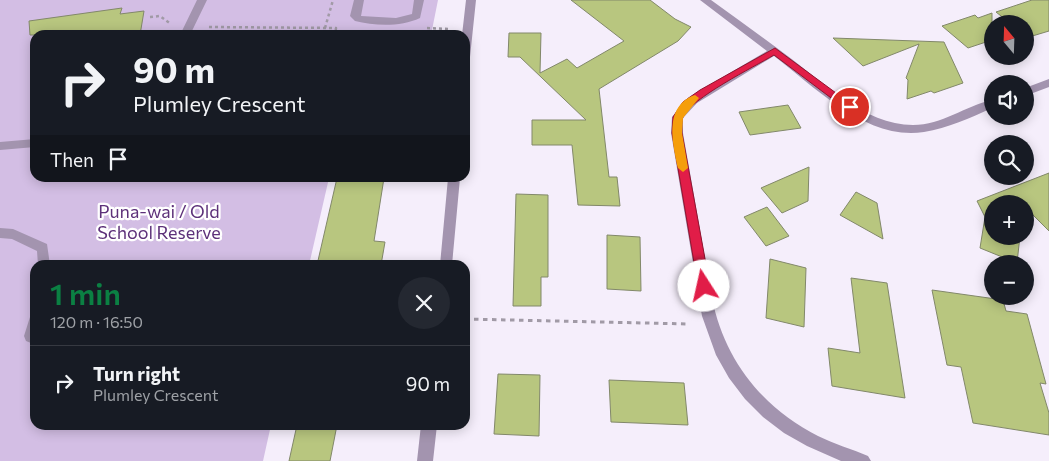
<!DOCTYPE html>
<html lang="en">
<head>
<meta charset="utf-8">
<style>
  body { margin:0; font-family:Commissioner,sans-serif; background:#242831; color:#f1f3f6; height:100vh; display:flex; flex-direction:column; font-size:19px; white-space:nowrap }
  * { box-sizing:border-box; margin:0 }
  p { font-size:16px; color:#9ea1a6 }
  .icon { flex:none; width:28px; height:28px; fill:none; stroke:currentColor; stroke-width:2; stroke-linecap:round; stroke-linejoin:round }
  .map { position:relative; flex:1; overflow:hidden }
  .panel { position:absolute; left:30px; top:260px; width:440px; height:170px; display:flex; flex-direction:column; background:#171b24; border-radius:15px; box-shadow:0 2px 12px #0003 }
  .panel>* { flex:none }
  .hud { position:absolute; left:30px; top:30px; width:440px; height:152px; border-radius:15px; box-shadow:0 2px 12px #0003; background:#171b24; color:#f1f3f6; overflow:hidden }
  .needle { width:32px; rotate:341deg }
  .controls { position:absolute; left:984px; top:15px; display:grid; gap:10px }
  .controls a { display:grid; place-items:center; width:50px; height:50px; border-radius:50%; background:#171b24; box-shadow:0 2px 12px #0003; font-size:25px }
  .pin { position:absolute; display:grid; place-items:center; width:42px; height:42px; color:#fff; margin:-21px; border:2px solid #fff; border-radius:50%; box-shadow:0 1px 5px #0007 }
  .me { position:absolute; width:55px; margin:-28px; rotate:350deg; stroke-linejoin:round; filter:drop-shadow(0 0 4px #0008) }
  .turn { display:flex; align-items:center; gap:18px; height:105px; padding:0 20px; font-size:22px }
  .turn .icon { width:65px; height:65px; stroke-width:2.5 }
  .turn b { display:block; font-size:35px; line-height:42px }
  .then { display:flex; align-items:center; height:48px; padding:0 20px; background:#0003; gap:10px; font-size:19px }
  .round { display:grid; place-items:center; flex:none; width:52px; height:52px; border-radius:26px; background:#242831 }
  .summary { display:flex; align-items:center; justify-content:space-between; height:85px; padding:0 20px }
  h1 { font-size:30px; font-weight:600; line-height:38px; color:#0b8043 }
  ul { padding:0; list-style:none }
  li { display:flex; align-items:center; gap:15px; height:75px; padding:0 20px; border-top:1px solid #363941 }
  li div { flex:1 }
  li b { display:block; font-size:19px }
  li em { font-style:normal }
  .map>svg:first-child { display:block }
</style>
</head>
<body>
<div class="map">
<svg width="1049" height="461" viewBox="0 0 1049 461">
  <rect width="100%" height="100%" fill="#f5eefb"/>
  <path fill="#d3bee4" d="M0 0H438L431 35H35V178H329L309 265H35V425H271L263 461H0Z"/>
  <path fill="#b8c67f" stroke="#82886a" d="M571 0H650L675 19 691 27 678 41 599 89 609 177H617L620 206 578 205 572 145H532V120H586L520 57H508L509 33H541L540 73 567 59 577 68 624 41Z
    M1032 0H1049V31L1029 37 1025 34V24H1011L996 12Z
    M122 8 120 14 144 11 140 35H30L29 21Z
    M992 13V40L968 48 942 26 975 15 978 18Z
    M833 38 944 42 963 83 934 93 931 91 907 99 908 80 906 78 919 44 863 66Z
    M788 105 801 128 750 135 739 112Z
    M809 167 808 201 782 213 761 188Z
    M1049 173V231L1025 207V204H992V236H1020L1017 263 980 248 985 217 977 201Z
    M337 178H384L374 241 385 242 381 265H317Z
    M856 192 877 203 883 239 840 215Z
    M516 194 548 195V277H541V306H513Z
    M767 207 789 236 766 246 744 217Z
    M607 235 640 237 641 291 607 289Z
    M770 259 806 268 804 327 766 318Z
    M851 278 887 283 905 398 832 386 828 348 860 353Z
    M932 290 1003 300 1006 311 1027 314 1046 384 1040 383 1049 413V435L973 423 961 367 947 365Z
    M498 374 540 375 539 436 494 434Z
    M609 380 684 383 688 425 611 422Z
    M297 425H337L330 461H289Z"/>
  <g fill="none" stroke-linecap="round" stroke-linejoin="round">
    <path stroke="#a19aa6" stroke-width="2.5" stroke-dasharray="3 3" stroke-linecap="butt" d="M150 17 160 16 171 24
      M209 27 336 28 335 35
      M325 28 333 0
      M427 28 448 29"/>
    <path stroke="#a19aa6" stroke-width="3" stroke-dasharray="4.5 4.5" stroke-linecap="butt" d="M465 319 689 324"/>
    <path fill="#a394af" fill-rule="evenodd" d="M197 0H207L190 35H180Z
      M354 0H364L361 16 396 18 412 14 414 0H424L420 18C401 27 375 26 355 21L350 16Z
      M35 139V147L0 150V142Z
      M0 228 13 229 47 244 50 265H38L37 251 12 239 0 238Z
      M35 316V341L31 343 26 341 24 336 30 317Z"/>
    <path fill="#a394af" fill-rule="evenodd" d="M466 0H476L470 57 465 61V35H462Z
      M700 0H711C736 18 761 36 785 54 822 81 864 125 913 125 942 125 965 106 992 100V108C970 118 948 128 924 132 867 141 816 88 774 56L697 103 683 118V133L712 298C724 359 762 408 818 436 834 444 852 449 868 456L871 461H841L807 446 784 433 763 417 745 399 729 378 716 355 702 316 671 133 672 117 689 97 767 51Z
      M1049 79V87L1025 96V88Z
      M448 178H460L452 265H440Z
      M421 425H437L433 461H417Z"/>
  </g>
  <path fill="#e11d48" stroke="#92132f" d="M775 48 855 107 850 111 847 110 774 55C754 67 691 98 683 117 681 121 682 128 682 133L710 286 708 290 704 291 700 290 698 286 672 133 673 117 683 102 700 90Z"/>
  <path fill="#f59e0b" d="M695 95 699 98 683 118 682 133 688 168 683 172 678 168C673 144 663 106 695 95Z"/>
  <g text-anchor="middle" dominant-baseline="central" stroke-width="4.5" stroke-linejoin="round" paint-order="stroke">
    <g font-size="18" fill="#5d317a" stroke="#fff">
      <text x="159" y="211">Puna-wai / Old<tspan x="159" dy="21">School Reserve</tspan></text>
    </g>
  </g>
</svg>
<div class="controls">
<a><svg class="needle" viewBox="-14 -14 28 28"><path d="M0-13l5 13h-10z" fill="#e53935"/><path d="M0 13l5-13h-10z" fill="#9ea1a6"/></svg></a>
<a><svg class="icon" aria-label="sound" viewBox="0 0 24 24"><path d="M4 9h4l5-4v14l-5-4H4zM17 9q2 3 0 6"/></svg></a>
<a><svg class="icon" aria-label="search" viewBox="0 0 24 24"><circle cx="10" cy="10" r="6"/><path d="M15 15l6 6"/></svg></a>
<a>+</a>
<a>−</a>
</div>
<div class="pin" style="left:850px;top:107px;background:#d93025"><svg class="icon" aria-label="arrive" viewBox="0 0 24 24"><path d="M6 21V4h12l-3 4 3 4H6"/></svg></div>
<svg class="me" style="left:704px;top:286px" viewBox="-20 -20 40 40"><circle r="19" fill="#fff"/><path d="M0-13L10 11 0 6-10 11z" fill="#e11d48"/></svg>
<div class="hud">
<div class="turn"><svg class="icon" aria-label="right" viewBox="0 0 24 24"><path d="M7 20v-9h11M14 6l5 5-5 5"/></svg><div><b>90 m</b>Plumley Crescent</div></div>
<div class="then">Then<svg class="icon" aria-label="arrive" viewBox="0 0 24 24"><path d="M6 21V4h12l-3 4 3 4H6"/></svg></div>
</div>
<section class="panel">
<div class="summary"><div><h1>1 min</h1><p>120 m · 16:50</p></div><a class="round"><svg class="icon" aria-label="close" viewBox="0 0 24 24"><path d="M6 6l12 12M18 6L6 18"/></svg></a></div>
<ul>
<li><svg class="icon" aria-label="right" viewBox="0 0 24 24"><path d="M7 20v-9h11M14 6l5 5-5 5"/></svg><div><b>Turn right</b><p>Plumley Crescent</p></div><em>90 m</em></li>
</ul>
</section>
</div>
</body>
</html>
